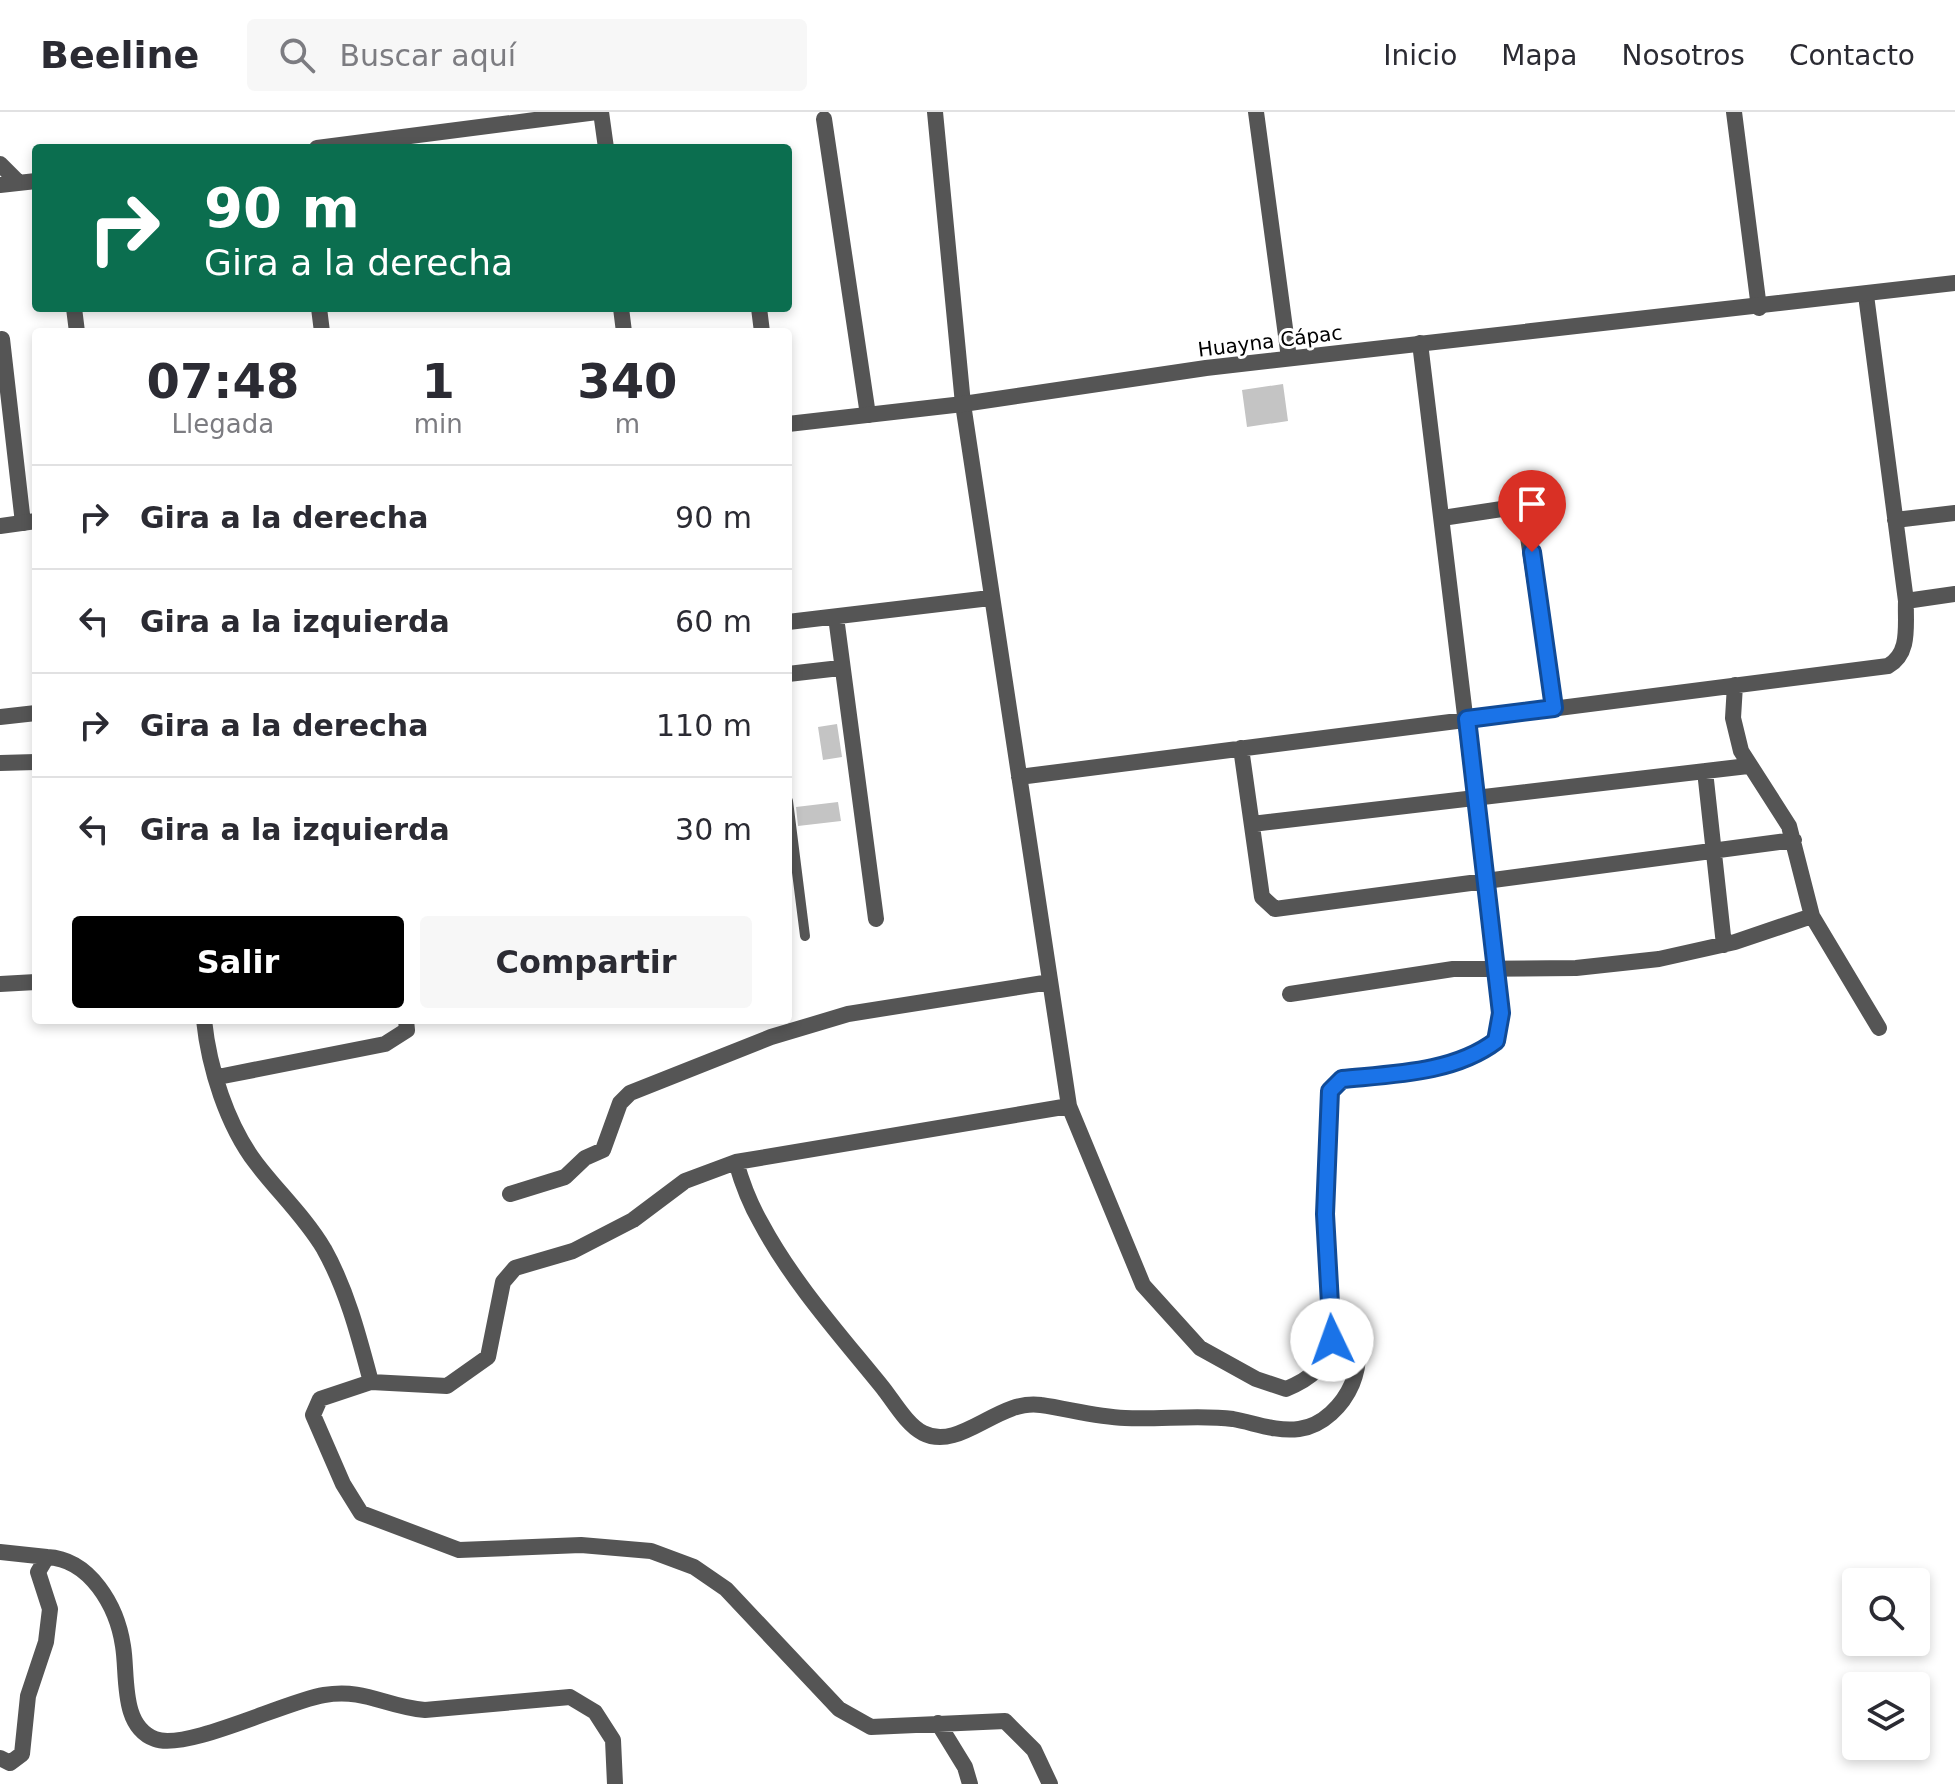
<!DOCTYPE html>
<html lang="es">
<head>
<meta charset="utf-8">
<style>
  body { margin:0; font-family:"DejaVu Sans",sans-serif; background:#f7f7f7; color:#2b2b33; height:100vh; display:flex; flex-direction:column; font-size:30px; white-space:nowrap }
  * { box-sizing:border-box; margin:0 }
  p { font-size:26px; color:#7c7c81 }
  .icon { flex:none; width:44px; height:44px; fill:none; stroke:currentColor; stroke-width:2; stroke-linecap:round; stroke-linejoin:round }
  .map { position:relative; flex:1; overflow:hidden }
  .side { position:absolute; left:32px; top:216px; width:760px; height:696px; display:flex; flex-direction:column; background:#fff; border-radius:8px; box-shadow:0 4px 12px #0003 }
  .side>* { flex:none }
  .hud { position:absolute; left:32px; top:32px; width:760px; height:168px; border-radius:8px; box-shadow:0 4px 12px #0003; background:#0b6e4f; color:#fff; overflow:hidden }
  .tools { position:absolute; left:1842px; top:1456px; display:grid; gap:16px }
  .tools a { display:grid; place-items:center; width:88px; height:88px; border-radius:8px; background:#fff; box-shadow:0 4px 12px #0003; font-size:40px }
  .pin { position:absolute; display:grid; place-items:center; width:68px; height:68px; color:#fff; margin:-82px -34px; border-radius:50% 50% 50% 0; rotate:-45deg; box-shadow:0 0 8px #0007 }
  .pin .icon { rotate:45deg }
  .me { position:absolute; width:88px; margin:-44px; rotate:357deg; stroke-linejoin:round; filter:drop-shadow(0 0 6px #0008) }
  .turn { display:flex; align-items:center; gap:28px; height:168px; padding:0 40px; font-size:36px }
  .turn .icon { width:104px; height:104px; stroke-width:2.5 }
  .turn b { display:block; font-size:56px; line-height:68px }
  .eta { display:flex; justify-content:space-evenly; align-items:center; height:136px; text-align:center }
  .eta b { font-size:48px; font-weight:700; line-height:56px }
  .primary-button { display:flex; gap:16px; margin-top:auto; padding:16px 40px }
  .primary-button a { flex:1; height:92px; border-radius:8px; background:#000; color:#fff; font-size:32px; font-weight:700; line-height:92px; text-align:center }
  .primary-button a+a { background:#f7f7f7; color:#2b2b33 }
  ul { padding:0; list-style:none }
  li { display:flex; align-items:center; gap:24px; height:104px; padding:0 40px; border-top:2px solid #e1e1e2 }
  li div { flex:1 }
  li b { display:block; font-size:30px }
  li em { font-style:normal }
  header { display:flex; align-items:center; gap:48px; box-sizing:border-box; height:112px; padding:0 40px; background:#fff; border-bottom:2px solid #e1e1e2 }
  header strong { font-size:38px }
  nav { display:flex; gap:44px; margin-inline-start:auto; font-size:28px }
  .search { width:560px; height:72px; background:#f7f7f7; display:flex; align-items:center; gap:20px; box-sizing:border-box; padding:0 28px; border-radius:8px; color:#7c7c81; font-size:30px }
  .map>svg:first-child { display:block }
</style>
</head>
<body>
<header>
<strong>Beeline</strong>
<div class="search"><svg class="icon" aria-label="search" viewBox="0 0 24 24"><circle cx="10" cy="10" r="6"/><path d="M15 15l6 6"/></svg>Buscar aquí</div>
<nav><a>Inicio</a><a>Mapa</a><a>Nosotros</a><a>Contacto</a></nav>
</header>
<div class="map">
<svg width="1955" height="1672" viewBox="0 0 1955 1672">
  <rect width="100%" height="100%" fill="#fff"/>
  <path fill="#c4c4c4" d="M1283 272 1288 309 1247 315 1242 278Z
    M837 612 842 645 823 648 818 615Z
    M838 690 841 709 798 714 796 695Z"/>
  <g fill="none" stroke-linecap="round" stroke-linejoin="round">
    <path stroke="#555" stroke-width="10" d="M788 689 805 824"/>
    <path stroke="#555" stroke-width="16" d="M601 0 606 36
      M935 0 963 292 1069 994 1143 1173 1200 1236 1256 1267 1286 1277C1312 1266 1325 1255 1332 1228L1325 1102 1330 979 1342 967C1393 962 1454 961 1496 929L1501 901 1420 231
      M1256 0 1289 246
      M1734 0 1759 196
      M824 7 868 303
      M317 36 597 0
      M0 52 19 71
      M0 73 36 69
      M74 196 77 220
      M319 196 322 220
      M621 196 624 220
      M759 196 762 220
      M2 227 23 411
      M1442 406 1515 395 1524 399 1554 596
      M1895 408 1955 401
      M1906 489 1955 482
      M836 505 876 807
      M788 510 990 486
      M788 562 840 556
      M1735 573 1733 606 1741 639 1789 714 1812 804 1879 916
      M0 605 36 601
      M1241 636 1262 785 1275 797 1794 728
      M0 651 36 650
      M1705 659 1724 833
      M1019 665 1888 554C1911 541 1905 513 1906 489L1866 183
      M1252 712 1748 654
      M0 872 36 870
      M1290 882 1453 857 1576 856 1659 847 1735 830 1812 804
      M204 908C209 956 227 1013 256 1051 278 1080 305 1105 324 1137 347 1178 359 1225 371 1270
      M218 965 385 932 407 918 406 908
      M736 1050C742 1071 750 1092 761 1111 793 1171 841 1224 883 1276 894 1290 907 1313 923 1321 960 1340 999 1286 1041 1293 1069 1297 1096 1305 1125 1306 1160 1308 1198 1302 1233 1307 1255 1311 1276 1320 1299 1317 1323 1314 1343 1293 1352 1272 1363 1245 1361 1206 1330 1194
      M510 1082 565 1065 585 1046 603 1038 620 991 630 981 771 925 848 902 1050 870
      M0 1440 47 1445 38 1460 50 1497 46 1530 28 1584 22 1642 10 1651 0 1646
      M47 1445C90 1447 117 1494 123 1534 128 1563 120 1614 155 1627 187 1639 286 1589 324 1583 365 1576 386 1595 425 1598L570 1585 595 1600 613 1628 615 1672
      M938 1611 965 1655 970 1672
      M1050 1672 1034 1638 1005 1609 871 1615 839 1597 726 1477 694 1455 651 1439 581 1433 459 1438 361 1401 343 1372 313 1303 320 1287 371 1270 447 1274 488 1245 503 1170 515 1156 573 1139 633 1108 685 1069 736 1050 1069 994"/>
    <path stroke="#555" stroke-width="16" d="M788 312 963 292 1206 256 1955 171
      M0 414 36 409"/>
  </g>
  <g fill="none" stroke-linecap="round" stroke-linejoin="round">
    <g stroke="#114b97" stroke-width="20">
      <path id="route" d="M1332 1228 1325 1102 1330 979 1342 967C1393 962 1454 961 1496 929L1501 901 1467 607 1554 596 1532 440"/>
    </g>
    <use href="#route" stroke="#1a73e8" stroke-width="14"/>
  </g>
  <g text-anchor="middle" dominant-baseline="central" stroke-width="6" stroke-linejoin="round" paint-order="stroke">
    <g font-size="20" fill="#000" stroke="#fff">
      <text transform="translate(1270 229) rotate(-7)">Huayna Cápac</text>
    </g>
  </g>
</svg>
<div class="tools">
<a><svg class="icon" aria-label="search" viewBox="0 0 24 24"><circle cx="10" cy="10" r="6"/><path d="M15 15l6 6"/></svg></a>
<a><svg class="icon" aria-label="layers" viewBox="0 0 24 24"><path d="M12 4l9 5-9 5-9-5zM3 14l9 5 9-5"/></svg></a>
</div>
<div class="pin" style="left:1532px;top:440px;background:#d93025"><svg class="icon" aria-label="arrive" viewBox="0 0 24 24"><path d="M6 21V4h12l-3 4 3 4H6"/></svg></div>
<svg class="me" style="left:1332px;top:1228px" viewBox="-20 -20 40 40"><circle r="19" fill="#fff"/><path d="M0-13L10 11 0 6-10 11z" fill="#1a73e8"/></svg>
<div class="hud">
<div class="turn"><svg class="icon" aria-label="right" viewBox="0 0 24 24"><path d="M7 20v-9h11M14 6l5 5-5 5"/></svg><div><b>90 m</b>Gira a la derecha</div></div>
</div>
<section class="side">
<div class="eta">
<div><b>07:48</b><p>Llegada</p></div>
<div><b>1</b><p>min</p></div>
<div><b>340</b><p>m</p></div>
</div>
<ul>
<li><svg class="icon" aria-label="right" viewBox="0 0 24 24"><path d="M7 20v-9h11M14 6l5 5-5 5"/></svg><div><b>Gira a la derecha</b></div><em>90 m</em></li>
<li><svg class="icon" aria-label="left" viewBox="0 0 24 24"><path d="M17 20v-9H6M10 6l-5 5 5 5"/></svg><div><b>Gira a la izquierda</b></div><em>60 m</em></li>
<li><svg class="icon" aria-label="right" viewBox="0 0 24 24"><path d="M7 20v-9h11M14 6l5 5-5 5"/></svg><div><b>Gira a la derecha</b></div><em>110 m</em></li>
<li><svg class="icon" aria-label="left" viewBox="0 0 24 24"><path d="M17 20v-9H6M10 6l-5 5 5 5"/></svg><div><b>Gira a la izquierda</b></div><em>30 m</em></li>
</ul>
<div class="primary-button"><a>Salir</a><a>Compartir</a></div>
</section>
</div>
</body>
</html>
